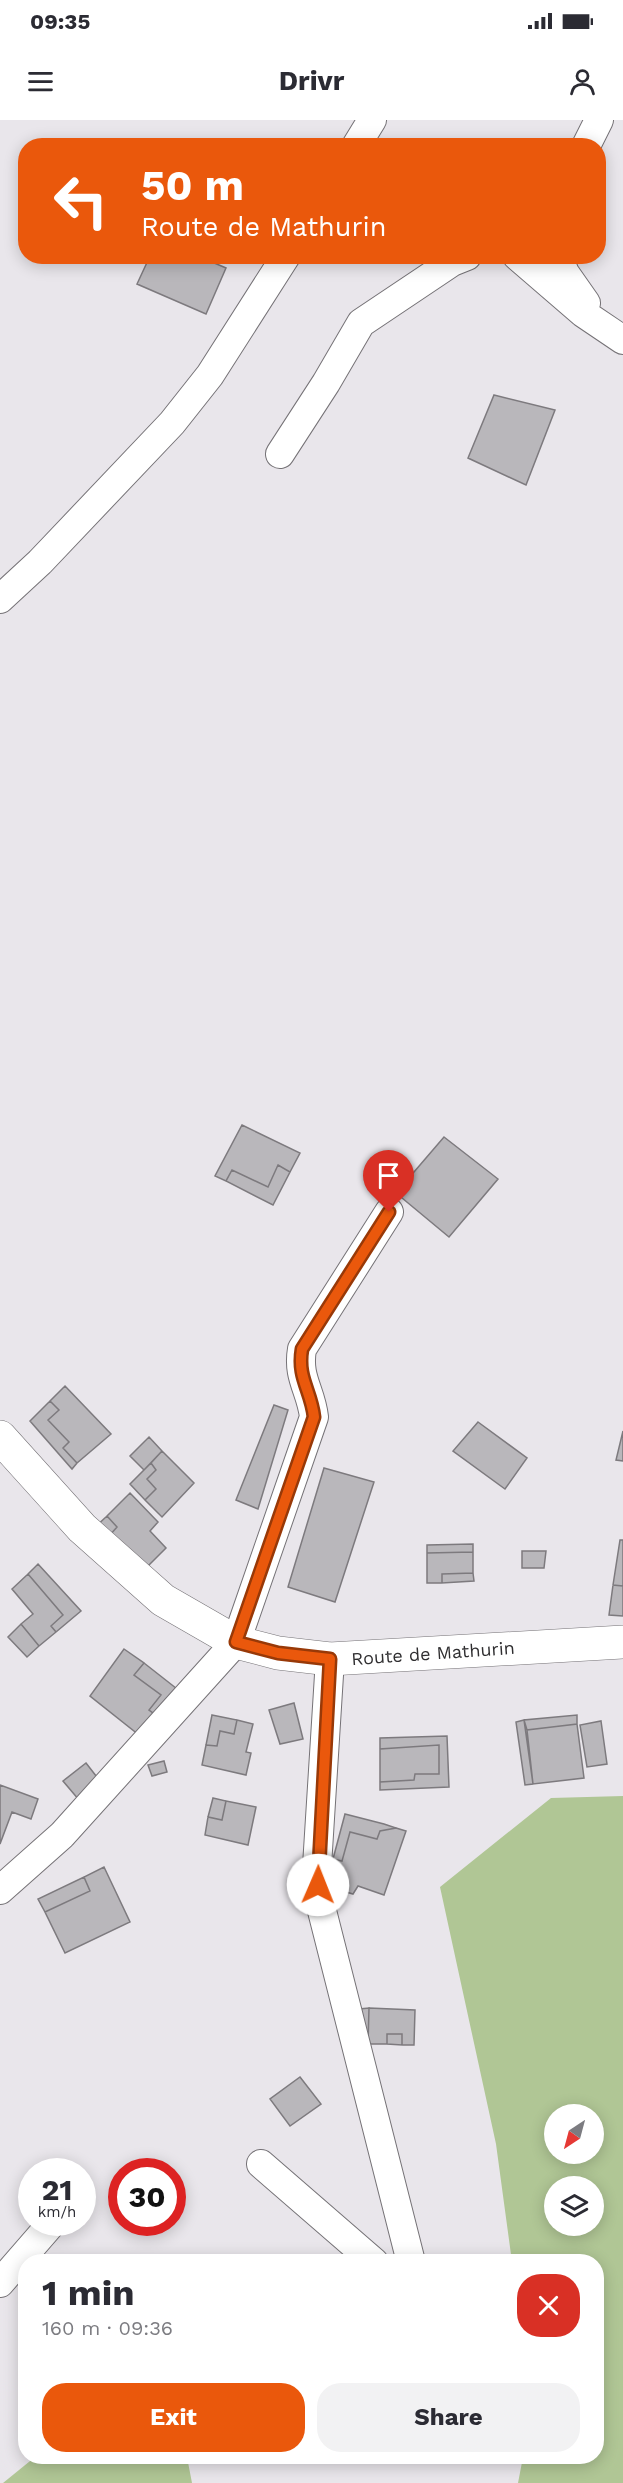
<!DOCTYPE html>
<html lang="en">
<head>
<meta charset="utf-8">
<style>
  body { margin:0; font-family:"Work Sans",sans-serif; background:#f2f2f3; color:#2b2b33; height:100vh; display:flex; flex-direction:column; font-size:22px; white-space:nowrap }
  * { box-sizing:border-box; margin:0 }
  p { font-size:20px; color:#7c7c81 }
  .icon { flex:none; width:33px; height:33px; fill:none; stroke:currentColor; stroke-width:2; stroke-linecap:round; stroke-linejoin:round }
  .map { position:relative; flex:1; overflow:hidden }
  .details { position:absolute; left:18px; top:2134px; width:586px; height:210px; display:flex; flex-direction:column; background:#fff; border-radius:24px; box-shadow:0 3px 15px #0003 }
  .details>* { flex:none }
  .top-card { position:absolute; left:18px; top:18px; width:588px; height:126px; border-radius:24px; box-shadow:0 3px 15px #0003; background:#ea580c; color:#fff; overflow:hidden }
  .needle { width:39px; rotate:216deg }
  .buttons { position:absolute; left:544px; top:1984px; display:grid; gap:12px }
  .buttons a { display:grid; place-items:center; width:60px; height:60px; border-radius:50%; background:#fff; box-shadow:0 3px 15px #0003; font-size:30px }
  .speed { position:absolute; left:18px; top:2038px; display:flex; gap:12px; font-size:30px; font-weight:700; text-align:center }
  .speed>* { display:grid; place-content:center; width:78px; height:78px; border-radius:50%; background:#fff; box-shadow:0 3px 15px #0003; line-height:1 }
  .speed small { font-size:15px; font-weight:400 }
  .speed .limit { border:9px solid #d22; background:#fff; color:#111 }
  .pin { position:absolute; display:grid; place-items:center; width:51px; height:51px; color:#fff; margin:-62px -26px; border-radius:50% 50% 50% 0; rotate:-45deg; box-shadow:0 0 6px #0007 }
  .pin .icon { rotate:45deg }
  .me { position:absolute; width:66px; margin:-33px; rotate:1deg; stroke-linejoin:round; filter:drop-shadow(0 0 4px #0008) }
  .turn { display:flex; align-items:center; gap:21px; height:126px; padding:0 24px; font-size:27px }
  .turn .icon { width:78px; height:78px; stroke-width:2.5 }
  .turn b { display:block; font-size:42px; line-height:51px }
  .round { display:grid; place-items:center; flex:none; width:63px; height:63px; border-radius:24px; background:#f2f2f3 }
  .summary { display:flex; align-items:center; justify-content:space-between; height:102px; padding:0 24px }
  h1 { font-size:36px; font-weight:700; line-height:45px }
  .primary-button { display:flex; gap:12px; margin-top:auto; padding:12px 24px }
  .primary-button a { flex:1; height:69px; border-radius:24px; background:#ea580c; color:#fff; font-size:24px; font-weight:700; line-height:69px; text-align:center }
  .primary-button a+a { background:#f2f2f3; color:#2b2b33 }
  .status { display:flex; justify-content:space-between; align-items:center; height:42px; padding:0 30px; background:#fff; direction:ltr }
  .status svg { height:16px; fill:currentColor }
  header { display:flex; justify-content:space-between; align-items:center; height:78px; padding:0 24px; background:#fff; font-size:27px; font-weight:700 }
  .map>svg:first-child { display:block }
</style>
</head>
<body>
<div class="status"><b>09:35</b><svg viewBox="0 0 49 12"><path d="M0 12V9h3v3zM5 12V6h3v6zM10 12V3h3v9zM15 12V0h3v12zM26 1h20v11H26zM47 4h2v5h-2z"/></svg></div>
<header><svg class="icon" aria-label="menu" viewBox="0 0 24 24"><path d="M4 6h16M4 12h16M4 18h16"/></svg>Drivr<svg class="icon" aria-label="person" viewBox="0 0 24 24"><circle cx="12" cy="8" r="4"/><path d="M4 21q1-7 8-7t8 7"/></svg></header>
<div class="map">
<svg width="623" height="2363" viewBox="0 0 623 2363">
  <rect width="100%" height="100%" fill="#e9e6eb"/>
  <path fill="#b0c695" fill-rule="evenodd" d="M623 1676V2363H518L523 2337H597V2142H512L496 2024 440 1767 551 1678ZM555 1995H594V2034H555ZM555 2067H594V2106H555Z
    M35 2337H187L192 2363H3Z"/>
  <path fill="#b9b7bb" stroke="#7d7a7e" stroke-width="1.5" d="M150 136H198L226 148 206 194 137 164Z
    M494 275 555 290 526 365 468 338Z
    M242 1005 300 1033 290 1052 278 1045 268 1067 232 1050 226 1061 215 1056Z
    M444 1017 498 1059 449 1117 396 1073Z
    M278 1045 290 1052 273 1085 226 1061 232 1050 268 1067Z
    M65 1266 111 1314 77 1343 63 1328 69 1322 48 1300 59 1290 50 1281Z
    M50 1281 59 1290 48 1300 69 1322 63 1328 77 1343 72 1349 30 1301Z
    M274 1285 288 1290 258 1389 236 1380Z
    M478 1302 527 1338 505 1369 453 1331Z
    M623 1311V1341L616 1340Z
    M149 1317 162 1331 144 1350 130 1336Z
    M162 1331 194 1363 162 1397 145 1380 156 1369 147 1359 156 1350 151 1343Z
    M151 1343 156 1350 147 1359 156 1369 145 1380 130 1364Z
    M324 1348 374 1362 335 1482 288 1467Z
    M130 1373 158 1402 150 1411 166 1428 145 1449 110 1415 117 1407 107 1396Z
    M107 1396 117 1407 110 1415 92 1410Z
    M620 1420H623V1466L613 1465Z
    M473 1424V1432L427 1433V1425Z
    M522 1431H546L544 1448H522Z
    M473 1432V1453L442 1454V1463H427V1433Z
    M38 1444 81 1491 56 1512 51 1506 63 1495 28 1454Z
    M473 1453 474 1461 442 1463V1454Z
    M28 1454 63 1495 51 1506 56 1512 39 1526 21 1504 33 1494 12 1469Z
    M613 1465 623 1466V1496L609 1495Z
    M21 1504 39 1526 27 1537 8 1517Z
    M124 1529 144 1543 134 1555 161 1575 149 1590 160 1598 144 1619 90 1576Z
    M144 1543 181 1572 160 1598 149 1590 161 1575 134 1555Z
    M294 1583 303 1619 280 1624 269 1590Z
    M212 1595 237 1600 234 1614 220 1611 217 1626 206 1625Z
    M577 1595V1604L527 1610 524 1600Z
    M237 1600 253 1604 246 1632 251 1633 246 1655 202 1645 206 1625 217 1626 220 1611 234 1614Z
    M524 1600 533 1664 525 1665 516 1602Z
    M601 1601 607 1644 587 1647 580 1605Z
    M577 1604 584 1658 533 1664 527 1610Z
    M447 1616 449 1667 380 1670V1662L414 1660 415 1654H439V1625L380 1629V1618Z
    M439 1625V1654H415L414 1660 380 1662V1629Z
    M164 1641 167 1652 152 1656 148 1645Z
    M86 1643 100 1661 79 1680 63 1661Z
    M0 1665 38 1679 31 1699 12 1692 0 1724Z
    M213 1678 226 1681 222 1700 208 1697Z
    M226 1681 256 1687 248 1725 205 1715 208 1697 222 1700Z
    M345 1694 384 1704 396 1708 380 1711 377 1719 350 1712 342 1741 333 1739Z
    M396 1708 406 1711 384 1775 358 1766 353 1774 326 1766 333 1739 342 1741 350 1712 377 1719 380 1711Z
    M104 1747 130 1802 65 1833 45 1792 90 1771 84 1757Z
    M84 1757 90 1771 45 1792 38 1779Z
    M369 1888 415 1890 414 1925H402V1914H387V1924H368Z
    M369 1888 368 1924 359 1889Z
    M387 1914H402V1925L387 1924Z
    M300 1957 321 1984 290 2006 270 1979Z"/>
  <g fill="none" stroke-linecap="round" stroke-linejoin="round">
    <g stroke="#757276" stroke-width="30">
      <path id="minor" d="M356 26 372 0
        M586 26 599 0
        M517 136 583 193 623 220
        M558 136 565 153 586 183
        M280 334 326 263 361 203 452 142 467 136
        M0 479 40 442 172 303 210 255 286 136
        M330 1539 317 1746 320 1783 411 2142
        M0 1770 62 1715 236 1522 314 1297C311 1270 297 1258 302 1229L389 1092
        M261 2044 374 2142
        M0 2163 52 2103"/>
    </g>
    <g stroke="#757276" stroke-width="34">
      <path id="tertiary" d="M0 1317 82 1408 163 1480 236 1522 278 1533 330 1539 623 1522"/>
    </g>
    <use href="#minor" stroke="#fff" stroke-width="28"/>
    <use href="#tertiary" stroke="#fff" stroke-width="33"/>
  </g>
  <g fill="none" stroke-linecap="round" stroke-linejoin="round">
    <g stroke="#983908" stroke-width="15">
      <path id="route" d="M318 1765 330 1539 278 1533 236 1522 314 1297C311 1270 297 1258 302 1229L389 1092"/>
    </g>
    <use href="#route" stroke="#ea580c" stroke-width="10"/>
  </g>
  <g text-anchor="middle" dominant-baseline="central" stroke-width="6" stroke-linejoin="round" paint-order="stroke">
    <g font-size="18" fill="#2f2e30" stroke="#fff">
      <text transform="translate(433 1533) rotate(-4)">Route de Mathurin</text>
    </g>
  </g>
</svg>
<div class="buttons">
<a><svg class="needle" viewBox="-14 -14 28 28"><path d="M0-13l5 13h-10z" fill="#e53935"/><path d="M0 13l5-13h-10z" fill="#7c7c81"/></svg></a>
<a><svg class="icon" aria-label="layers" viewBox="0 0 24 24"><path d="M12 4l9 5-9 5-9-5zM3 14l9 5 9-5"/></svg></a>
</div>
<div class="speed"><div>21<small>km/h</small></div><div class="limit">30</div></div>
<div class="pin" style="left:389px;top:1092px;background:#d93025"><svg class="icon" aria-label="arrive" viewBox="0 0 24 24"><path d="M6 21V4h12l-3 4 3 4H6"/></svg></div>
<svg class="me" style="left:318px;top:1765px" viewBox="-20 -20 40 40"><circle r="19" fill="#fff"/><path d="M0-13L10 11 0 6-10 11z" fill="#ea580c"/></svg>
<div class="top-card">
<div class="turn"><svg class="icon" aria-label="left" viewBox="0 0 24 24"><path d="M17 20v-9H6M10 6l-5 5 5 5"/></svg><div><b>50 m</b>Route de Mathurin</div></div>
</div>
<section class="details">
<div class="summary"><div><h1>1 min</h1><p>160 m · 09:36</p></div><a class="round" style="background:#d93025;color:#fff"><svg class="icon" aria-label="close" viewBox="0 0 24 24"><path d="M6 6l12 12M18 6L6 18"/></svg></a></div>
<div class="primary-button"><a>Exit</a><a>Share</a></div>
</section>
</div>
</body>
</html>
